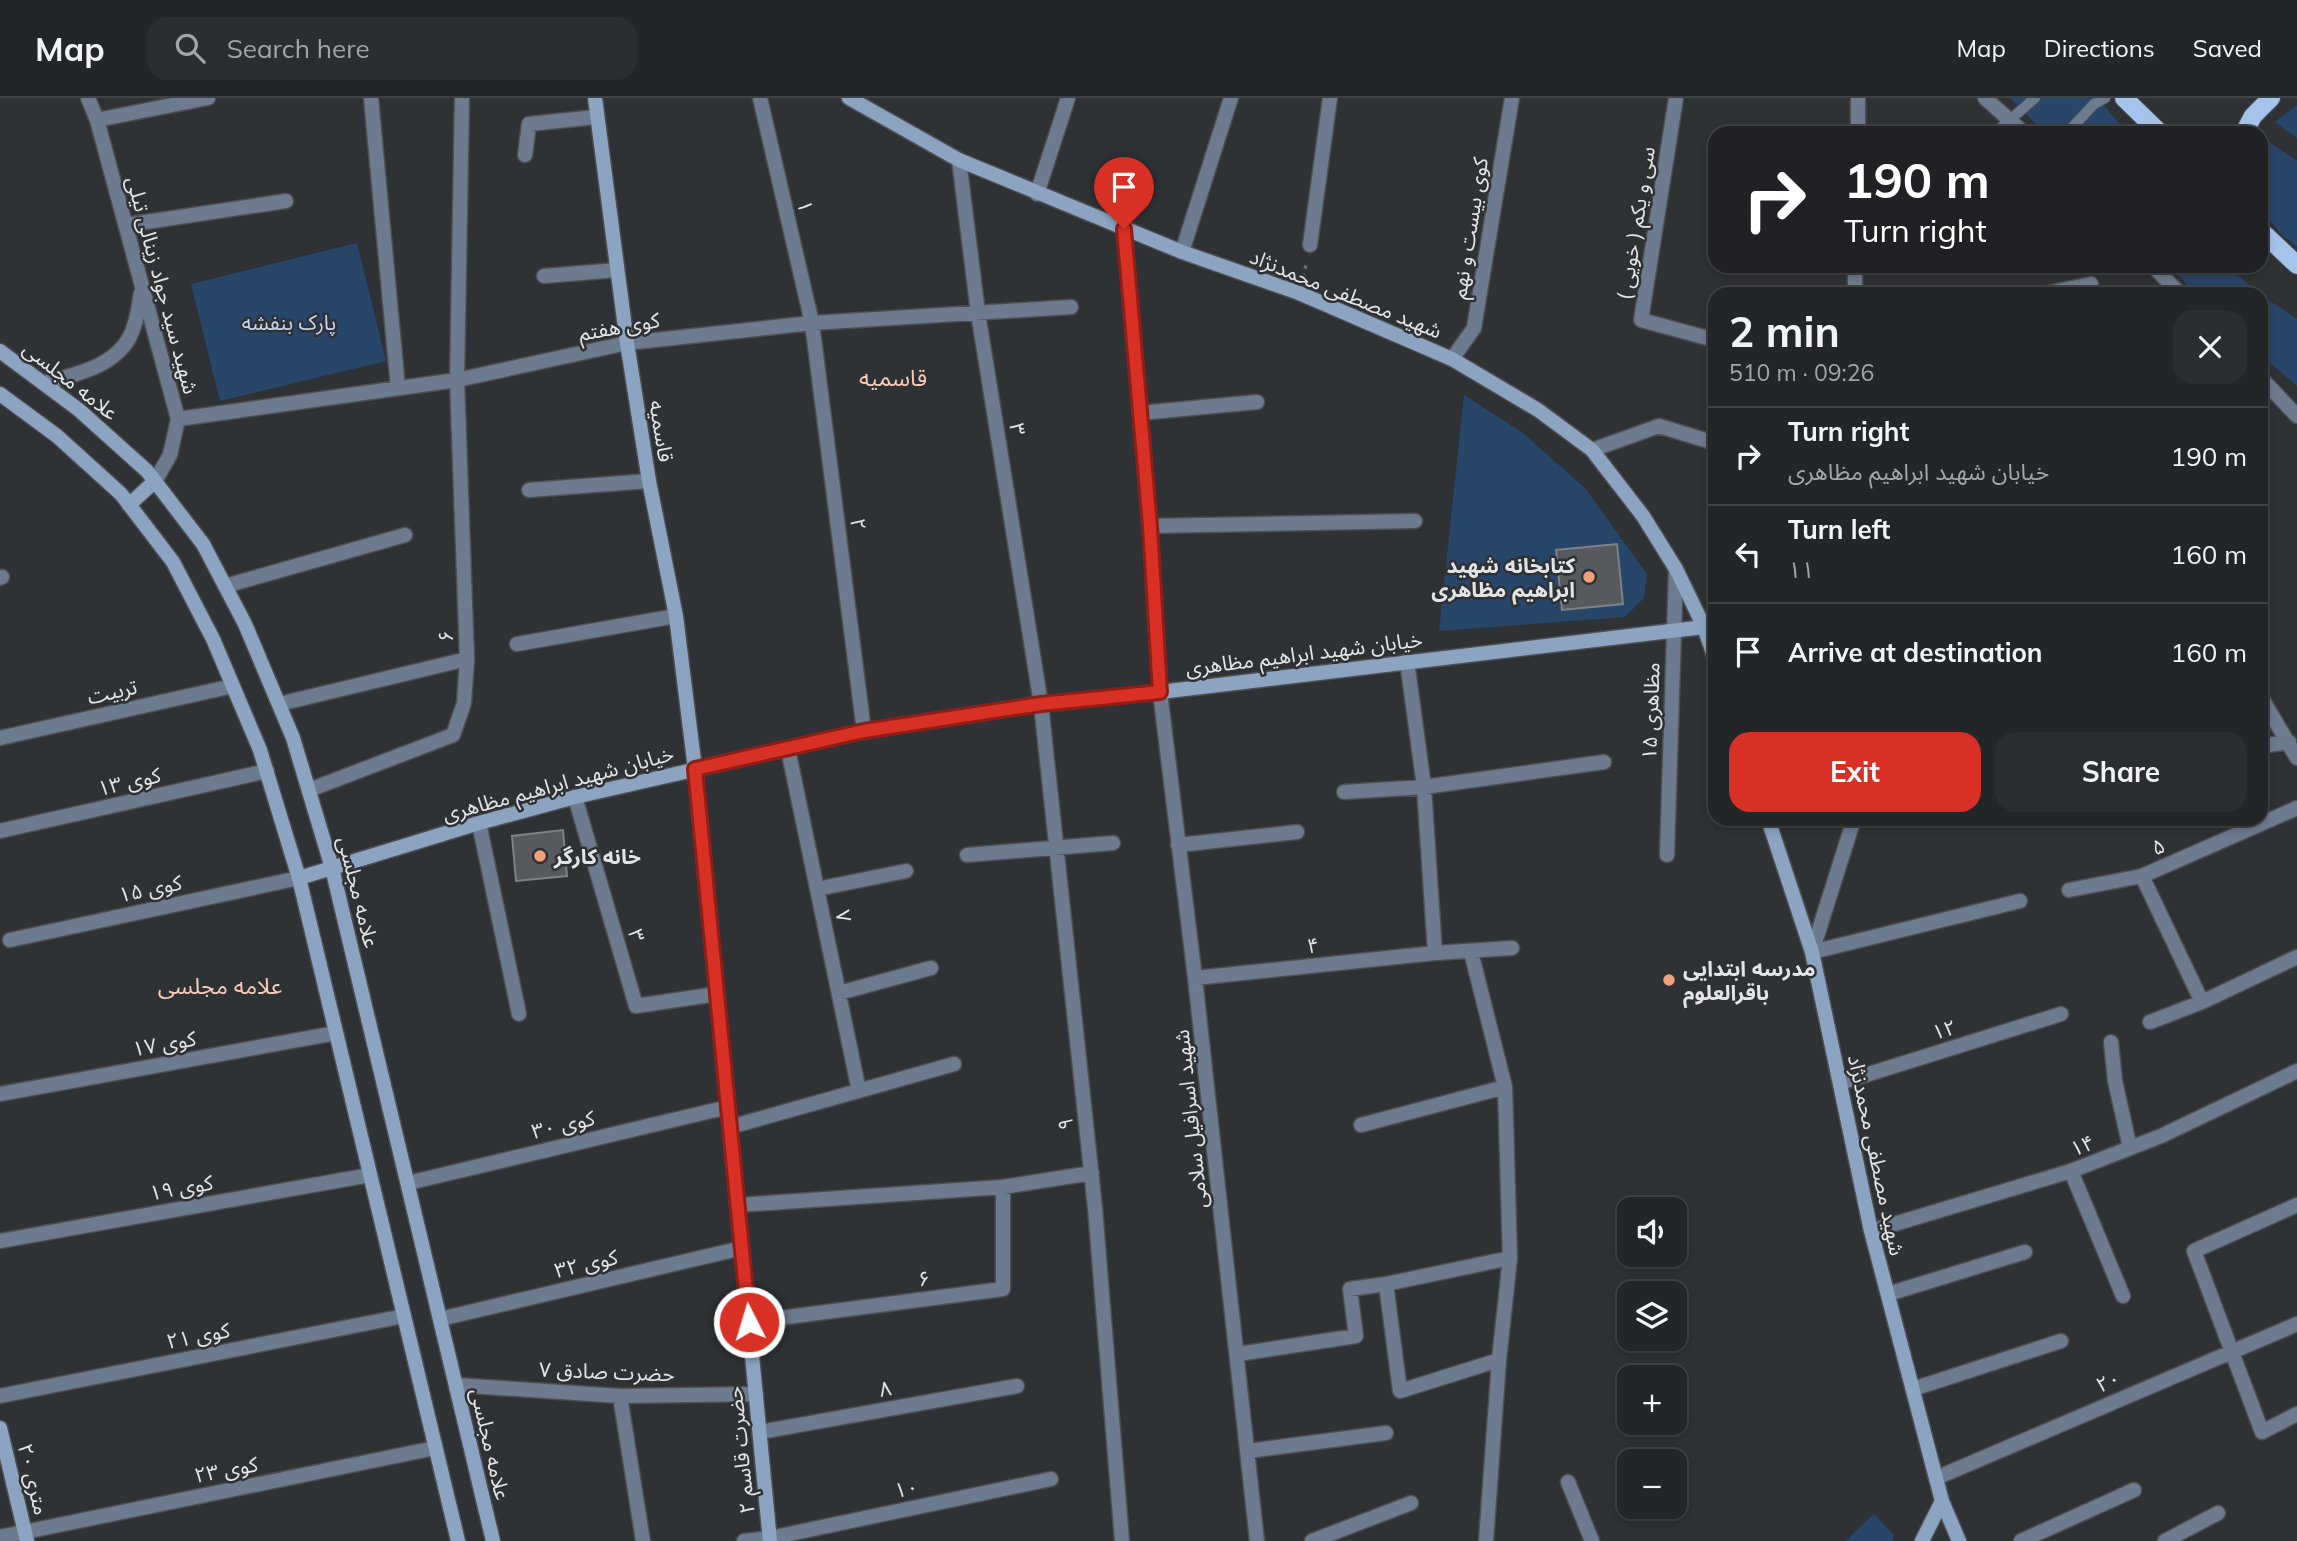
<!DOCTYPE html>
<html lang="en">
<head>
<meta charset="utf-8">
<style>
  body { margin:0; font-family:Mulish,"Noto Sans Arabic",sans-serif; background:#2b2e30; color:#f1f3f6; height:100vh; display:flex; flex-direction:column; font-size:26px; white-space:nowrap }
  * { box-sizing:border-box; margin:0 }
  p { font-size:23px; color:#a3a5a8 }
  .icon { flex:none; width:38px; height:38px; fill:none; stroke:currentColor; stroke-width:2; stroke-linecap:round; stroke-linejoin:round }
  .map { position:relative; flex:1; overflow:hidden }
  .drawer { position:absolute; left:1708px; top:189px; width:560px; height:539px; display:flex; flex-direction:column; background:#232628; border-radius:21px; box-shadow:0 4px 10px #0003,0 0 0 2px #404345 }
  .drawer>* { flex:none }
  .hud { position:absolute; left:1708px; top:28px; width:560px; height:147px; border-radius:21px; box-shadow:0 4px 10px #0003,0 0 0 2px #404345; background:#202124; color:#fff; overflow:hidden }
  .fabs { position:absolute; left:1617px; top:1099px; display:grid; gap:14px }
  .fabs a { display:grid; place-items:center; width:70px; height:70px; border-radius:14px; background:#232628; box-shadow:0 4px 10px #0003,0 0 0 2px #404345; font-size:35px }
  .pin { position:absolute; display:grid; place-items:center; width:60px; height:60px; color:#fff; margin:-72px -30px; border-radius:50% 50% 50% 0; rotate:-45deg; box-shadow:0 0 7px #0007 }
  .pin .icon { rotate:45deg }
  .me { position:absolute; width:77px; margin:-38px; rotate:355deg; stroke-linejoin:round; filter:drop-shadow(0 0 5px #0008) }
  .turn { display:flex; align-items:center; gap:24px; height:147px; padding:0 21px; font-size:32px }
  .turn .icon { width:91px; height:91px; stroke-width:2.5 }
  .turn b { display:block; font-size:49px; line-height:60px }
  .round { display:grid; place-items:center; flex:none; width:74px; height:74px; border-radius:21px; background:#2b2e30 }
  .overview { display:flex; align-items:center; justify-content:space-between; height:119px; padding:0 21px }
  h1 { font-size:42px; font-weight:700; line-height:52px }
  .cta { display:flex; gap:14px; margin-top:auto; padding:14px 21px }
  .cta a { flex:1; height:80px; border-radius:21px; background:#d93025; color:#fff; font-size:28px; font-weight:700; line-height:80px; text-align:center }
  .cta a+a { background:#2b2e30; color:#f1f3f6 }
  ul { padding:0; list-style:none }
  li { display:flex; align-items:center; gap:21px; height:98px; padding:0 21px; border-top:2px solid #404345 }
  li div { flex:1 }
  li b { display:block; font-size:26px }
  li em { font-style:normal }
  header { display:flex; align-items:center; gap:42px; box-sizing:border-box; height:98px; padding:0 35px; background:#232628; border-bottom:2px solid #404345 }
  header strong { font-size:33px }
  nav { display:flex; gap:38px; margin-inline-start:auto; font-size:24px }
  .search { width:490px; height:63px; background:#2b2e30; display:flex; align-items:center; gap:18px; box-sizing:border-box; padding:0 24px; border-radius:21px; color:#a3a5a8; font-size:26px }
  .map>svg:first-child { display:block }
</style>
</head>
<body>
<header>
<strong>Map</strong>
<div class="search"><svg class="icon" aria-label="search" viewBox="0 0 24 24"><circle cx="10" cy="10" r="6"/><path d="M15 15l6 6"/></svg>Search here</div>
<nav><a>Map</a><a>Directions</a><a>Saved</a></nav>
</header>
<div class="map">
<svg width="2297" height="1443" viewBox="0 0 2297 1443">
  <rect width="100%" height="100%" fill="#2f3235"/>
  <path fill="#28456a" d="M2010 0H2098L2127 35H2045Z
    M2297 7V40L2275 24Z
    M2263 40 2297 63V149L2283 138 2261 111V46Z
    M357 145 386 263 220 303 191 186Z
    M2169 168H2227L2260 196H2196Z
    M2261 197 2297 221V288L2261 257Z
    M1464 297 1523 335 1585 390 1647 476 1644 500 1625 519 1439 533Z
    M1874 1416 1894 1437 1893 1443H1845Z"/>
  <path fill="#56595d" stroke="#7e8185" stroke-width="2" d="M1617 446 1623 506 1562 512 1556 452Z
    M563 732 567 778 516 783 512 738Z"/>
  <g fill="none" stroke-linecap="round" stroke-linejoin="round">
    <g stroke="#4c4e51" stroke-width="12">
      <path id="lane" d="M1995 35 2035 0
        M2067 35 2094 6 2105 0"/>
    </g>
    <g stroke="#4c4e51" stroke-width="17">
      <path id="street" d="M88 0 97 22 178 321 170 357 155 383
        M371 0 398 290
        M760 0 812 225 864 633
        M1676 0 1641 222 1715 242
        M1985 0 2024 35
        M97 22 208 0
        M1858 35V0
        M525 57 529 26 596 19
        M959 62 978 215 1041 606 1095 1110 1122 1443
        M1037 96 1068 0
        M126 127 286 103
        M1124 131 1150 428 1160 594 1195 880 1257 1443
        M1310 147 1330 0
        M1182 154 1231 0
        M1855 168V196
        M2153 168 2180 196
        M544 178 617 172
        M2043 196 2091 186
        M1452 261 1474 230 1512 0
        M2261 280 2297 318
        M44 285C78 276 123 267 134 228 138 217 139 206 141 195
        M1140 315 1257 304
        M178 321 457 282 627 245 812 225 1071 209
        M1592 352 1659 328 1715 345
        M529 392 649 383
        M1150 428 1415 423
        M0 480 2 479
        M225 488 405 437
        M517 546 676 518
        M1407 563 1424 689 1435 855
        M2261 599 2297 660
        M279 606 467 561
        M0 640 233 588
        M2261 648 2289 644
        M788 651 859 993
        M309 692 453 637 464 605 467 561 457 282 462 0
        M1344 694 1424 689 1604 664
        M575 699 636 908 717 896
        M479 725 519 916
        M0 733 267 673
        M1178 747 1297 734
        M967 757 1113 745
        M1667 757 1676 471
        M2142 778 2202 904
        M817 791 906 773
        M2069 792 2142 778 2297 710
        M10 842 299 780
        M1471 854 1505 989 1510 1160 1499 1262 1486 1443
        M1812 854 2020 803
        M1812 854 1854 721
        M1195 880 1435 855 1512 850
        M839 895 931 870
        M2150 924 2202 904 2297 859
        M2111 944 2115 983 2130 1050
        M1840 985 2061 916
        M0 996 336 935
        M1361 1027 1505 989
        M730 1029 954 966
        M2071 1073 2123 1198
        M408 1085 728 1009
        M738 1107 1003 1089 1092 1075
        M2297 1107 2194 1153 2262 1334 2297 1316
        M1871 1133 2071 1073 2161 1038 2297 973
        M0 1143 370 1077
        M1888 1196 2025 1154
        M440 1221 742 1150
        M749 1224 1003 1191V1089
        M1238 1256 1356 1238 1350 1191 1386 1186
        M1499 1262 1400 1293 1386 1186 1510 1160
        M456 1287 620 1298 756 1296
        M1913 1291 2061 1243
        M0 1298 404 1218
        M620 1298 643 1443
        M760 1334 1017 1288
        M1248 1353 1386 1335
        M1936 1380 2297 1226
        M1568 1384 1592 1443
        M0 1439 435 1350
        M744 1443 770 1440 1051 1381
        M1312 1443 1411 1405
        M2021 1443 2134 1392
        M2165 1443 2218 1415"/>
    </g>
    <g stroke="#4c4e51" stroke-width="17">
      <path id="secondary" d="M595 0 627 245 649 383 676 518 695 671 770 1443
        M849 0 959 62 1182 154 1299 195 1452 261 1538 312 1592 352 1643 418 1676 471 1704 529 1715 561
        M0 253 79 312 147 373 203 446 245 526 293 640 332 770 493 1443
        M0 296 57 338 121 396 173 464 213 541 260 652 299 780 458 1443
        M129 407 155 383
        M1768 721 1812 854 1871 1133 1942 1403 1959 1443
        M299 780 479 725 575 699 864 633 1041 606 1160 594 1704 529
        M0 1330 27 1443
        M1922 1443 1942 1403"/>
    </g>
    <g stroke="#4c4e51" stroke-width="20">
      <path id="primary" d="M2124 0 2160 35
        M2244 35 2253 18 2271 0
        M2261 133 2297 167"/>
    </g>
    <path stroke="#6c6e71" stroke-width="3.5" stroke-dasharray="3.5 5" stroke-linecap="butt" d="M1303 179 1307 163"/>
    <use href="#lane" stroke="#6c7b8e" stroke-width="10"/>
    <use href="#street" stroke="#6c7b8e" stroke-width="14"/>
    <use href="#secondary" stroke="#8ca4c2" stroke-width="14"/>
    <use href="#primary" stroke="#a5c3eb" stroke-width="18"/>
  </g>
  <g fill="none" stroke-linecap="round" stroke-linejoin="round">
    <g stroke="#8d1f18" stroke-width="18">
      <path id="route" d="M749 1224 695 671 864 633 1041 606 1160 594 1150 428 1124 131"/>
    </g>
    <use href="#route" stroke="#d93025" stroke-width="12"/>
  </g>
  <g fill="#f1a17c" stroke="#2f3235" stroke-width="2.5">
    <circle cx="1589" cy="479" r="7"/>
    <circle cx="540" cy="758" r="7"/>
    <circle cx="1669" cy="882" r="7"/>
  </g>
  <g text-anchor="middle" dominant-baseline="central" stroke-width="5" stroke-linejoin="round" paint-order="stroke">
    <g font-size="21" fill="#e2e4e6" stroke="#2f3235">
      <text transform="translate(806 108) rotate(77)">۱</text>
      <text transform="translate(1635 125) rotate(-81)">سی و یکم ( خویی )</text>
      <text transform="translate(1469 130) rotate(-81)">کوی بیست و نهم</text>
      <text transform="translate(163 187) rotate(75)">شهید سید جواد زینالی تیلی</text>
      <text transform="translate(1346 195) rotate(22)">شهید مصطفی محمدنژاد</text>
      <text transform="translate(619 228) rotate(-10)">کوی هفتم</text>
      <text transform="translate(71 282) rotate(38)">علامه مجلسی</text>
      <text transform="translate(1018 331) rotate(81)">۳</text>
      <text transform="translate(662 333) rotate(81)">قاسمیه</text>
      <text transform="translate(859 426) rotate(83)">۲</text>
      <text transform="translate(445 538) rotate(-92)">۶</text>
      <text transform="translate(1304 555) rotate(-7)">خیابان شهید ابراهیم مظاهری</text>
      <text transform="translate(112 593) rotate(-13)">تربیت</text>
      <text transform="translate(1650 613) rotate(-88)">۱۵ مظاهری</text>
      <text transform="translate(129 683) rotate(-13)">کوی ۱۳</text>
      <text transform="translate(558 685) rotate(-15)">خیابان شهید ابراهیم مظاهری</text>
      <text transform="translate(2158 748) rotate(-23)">۵</text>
      <text transform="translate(150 790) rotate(-12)">کوی ۱۵</text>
      <text transform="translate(359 794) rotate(76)">علامه مجلسی</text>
      <text transform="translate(844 818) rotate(78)">۷</text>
      <text transform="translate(637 837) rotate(74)">۳</text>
      <text transform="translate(1313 847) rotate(-6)">۴</text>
      <text transform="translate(1944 931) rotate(-17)">۱۲</text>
      <text transform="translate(164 945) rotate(-10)">کوی ۱۷</text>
      <text transform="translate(1190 1021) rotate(-96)">شهید اسرافیل سلامی</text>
      <text transform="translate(563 1026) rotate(-13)">کوی ۳۰</text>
      <text transform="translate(1065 1026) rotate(-96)">۹</text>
      <text transform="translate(2082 1047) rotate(-21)">۱۴</text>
      <text transform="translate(1877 1057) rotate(78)">شهید مصطفی محمدنژاد</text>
      <text transform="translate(181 1089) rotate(-10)">کوی ۱۹</text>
      <text transform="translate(586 1165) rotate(-13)">کوی ۳۲</text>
      <text transform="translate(924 1180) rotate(-7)">۶</text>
      <text transform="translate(198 1237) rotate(-11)">کوی ۲۱</text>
      <text transform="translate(607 1273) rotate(2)">۷ حضرت صادق</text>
      <text transform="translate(2108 1283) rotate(-23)">۲۰</text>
      <text transform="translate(885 1290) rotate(-10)">۸</text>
      <text transform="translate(491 1346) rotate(77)">علامه مجلسی</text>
      <text transform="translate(740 1352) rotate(-96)">۲ حضرت قاسم</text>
      <text transform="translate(226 1371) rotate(-11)">کوی ۲۳</text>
      <text transform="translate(34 1381) rotate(76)">۲۰ متری</text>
      <text transform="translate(906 1390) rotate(-12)">۱۰</text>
    </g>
    <g font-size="21" fill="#c3d7f2" stroke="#2f3235">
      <text x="289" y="224">پارک بنفشه</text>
    </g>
    <g font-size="21" font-weight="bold" fill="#e2e4e6" stroke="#2f3235" text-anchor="start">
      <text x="1575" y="467" text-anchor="end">کتابخانه شهید<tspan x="1575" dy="24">ابراهیم مظاهری</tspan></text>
      <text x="554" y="758">خانه کارگر</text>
      <text x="1683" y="870">مدرسه ابتدایی<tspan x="1683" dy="24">باقرالعلوم</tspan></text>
    </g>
    <g font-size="23" fill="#facbb7" stroke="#2f3235">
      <text x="893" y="279">قاسمیه</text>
      <text x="220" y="887">علامه مجلسی</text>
    </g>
  </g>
</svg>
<div class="fabs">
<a><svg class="icon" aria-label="sound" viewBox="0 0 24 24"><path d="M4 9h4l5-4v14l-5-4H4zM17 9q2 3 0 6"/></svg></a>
<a><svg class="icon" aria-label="layers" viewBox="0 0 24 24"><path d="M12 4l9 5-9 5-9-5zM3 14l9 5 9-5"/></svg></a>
<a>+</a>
<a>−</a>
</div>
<div class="pin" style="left:1124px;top:131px;background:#d93025"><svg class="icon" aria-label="arrive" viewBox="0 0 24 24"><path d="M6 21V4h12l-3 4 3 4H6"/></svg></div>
<svg class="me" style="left:749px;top:1224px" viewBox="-20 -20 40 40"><circle r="17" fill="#d93025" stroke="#fff" stroke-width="3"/><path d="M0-11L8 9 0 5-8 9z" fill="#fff"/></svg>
<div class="hud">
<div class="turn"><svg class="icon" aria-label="right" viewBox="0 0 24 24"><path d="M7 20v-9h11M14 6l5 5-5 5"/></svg><div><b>190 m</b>Turn right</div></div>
</div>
<section class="drawer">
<div class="overview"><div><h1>2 min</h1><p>510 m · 09:26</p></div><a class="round"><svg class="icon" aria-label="close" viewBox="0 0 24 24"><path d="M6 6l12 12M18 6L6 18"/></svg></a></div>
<ul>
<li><svg class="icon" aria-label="right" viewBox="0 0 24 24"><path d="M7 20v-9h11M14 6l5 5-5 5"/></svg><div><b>Turn right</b><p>خیابان شهید ابراهیم مظاهری</p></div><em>190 m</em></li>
<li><svg class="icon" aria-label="left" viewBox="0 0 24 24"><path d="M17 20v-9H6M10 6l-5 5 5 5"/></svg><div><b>Turn left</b><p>۱۱</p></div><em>160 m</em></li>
<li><svg class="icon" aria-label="arrive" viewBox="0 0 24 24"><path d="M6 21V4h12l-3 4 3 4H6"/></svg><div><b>Arrive at destination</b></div><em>160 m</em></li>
</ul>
<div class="cta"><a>Exit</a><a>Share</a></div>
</section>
</div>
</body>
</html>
